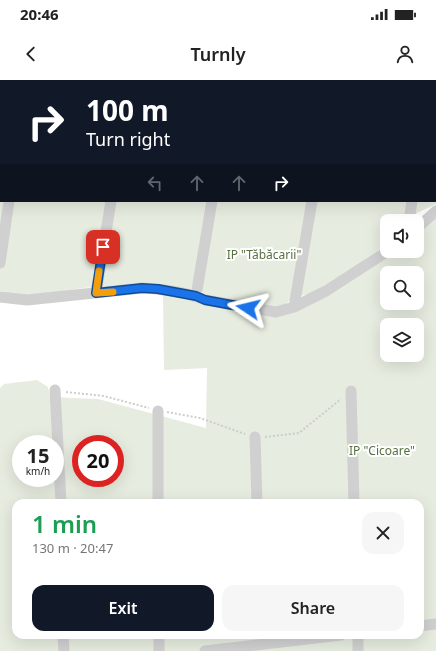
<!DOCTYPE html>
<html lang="en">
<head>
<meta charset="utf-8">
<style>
  body { margin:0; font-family:"Noto Sans",sans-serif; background:#f6f6f6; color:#222; height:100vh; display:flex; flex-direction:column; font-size:15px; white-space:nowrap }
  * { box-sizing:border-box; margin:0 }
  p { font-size:13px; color:#767676 }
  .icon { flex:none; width:22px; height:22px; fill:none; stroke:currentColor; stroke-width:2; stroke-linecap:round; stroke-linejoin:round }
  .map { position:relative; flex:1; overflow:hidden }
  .panel { position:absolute; left:12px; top:419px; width:412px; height:140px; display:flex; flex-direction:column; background:#fff; border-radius:12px; box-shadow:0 4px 16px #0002 }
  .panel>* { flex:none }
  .banner { position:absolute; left:0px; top:0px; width:436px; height:122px; box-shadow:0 4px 16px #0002; background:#111827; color:#fff; overflow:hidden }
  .fabs { position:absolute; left:380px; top:134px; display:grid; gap:8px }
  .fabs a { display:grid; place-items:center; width:44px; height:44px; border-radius:8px; background:#fff; box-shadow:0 4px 16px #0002; font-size:20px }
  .speed { position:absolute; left:12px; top:355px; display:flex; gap:8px; font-size:20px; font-weight:700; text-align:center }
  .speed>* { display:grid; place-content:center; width:52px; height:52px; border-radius:50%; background:#fff; box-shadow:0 4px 16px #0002; line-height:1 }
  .speed small { font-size:10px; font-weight:400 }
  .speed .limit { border:6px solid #d22; background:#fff; color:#111 }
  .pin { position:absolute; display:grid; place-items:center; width:34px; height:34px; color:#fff; margin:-17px; border-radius:8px; box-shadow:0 2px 6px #0006 }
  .me { position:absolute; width:44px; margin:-22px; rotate:280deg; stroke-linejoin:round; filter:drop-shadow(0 0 3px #0008) }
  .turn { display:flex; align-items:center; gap:14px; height:84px; padding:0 20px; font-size:18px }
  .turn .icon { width:52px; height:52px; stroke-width:2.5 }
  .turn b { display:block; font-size:28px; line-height:34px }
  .lanes { display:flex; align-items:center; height:38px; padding:0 20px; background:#0003; justify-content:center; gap:20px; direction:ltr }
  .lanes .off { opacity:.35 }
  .round { display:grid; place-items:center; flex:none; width:42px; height:42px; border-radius:12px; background:#f6f6f6 }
  .overview { display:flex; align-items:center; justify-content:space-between; height:68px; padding:0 20px }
  h1 { font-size:24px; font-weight:600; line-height:30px; color:#1e9e55 }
  .button { display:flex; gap:8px; margin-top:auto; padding:8px 20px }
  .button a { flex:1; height:46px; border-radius:12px; background:#111827; color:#fff; font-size:16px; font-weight:600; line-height:46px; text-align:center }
  .button a+a { background:#f6f6f6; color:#222 }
  .status { display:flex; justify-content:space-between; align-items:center; height:28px; padding:0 20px; background:#fff; direction:ltr }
  .status svg { height:11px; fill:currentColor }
  header { display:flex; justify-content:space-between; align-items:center; height:52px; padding:0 20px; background:#fff; font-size:18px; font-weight:600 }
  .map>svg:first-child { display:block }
</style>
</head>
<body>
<div class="status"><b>20:46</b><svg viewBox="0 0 49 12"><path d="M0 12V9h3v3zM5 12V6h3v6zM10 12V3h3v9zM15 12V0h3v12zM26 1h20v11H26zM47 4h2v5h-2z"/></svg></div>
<header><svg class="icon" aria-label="back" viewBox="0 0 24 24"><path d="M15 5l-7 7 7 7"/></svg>Turnly<svg class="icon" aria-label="person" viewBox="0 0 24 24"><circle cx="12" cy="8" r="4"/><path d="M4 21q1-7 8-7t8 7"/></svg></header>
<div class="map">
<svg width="436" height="571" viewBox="0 0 436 571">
  <rect width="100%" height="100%" fill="#fff"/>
  <path fill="#e6ecdf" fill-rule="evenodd" d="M0 0H436V124L417 133 410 141H387V164L362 183 313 213 292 218 286 224 273 229 204 216 201 209C169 210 138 204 106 206 77 207 47 216 18 215 11 215 6 211 0 211ZM1 1H435V121H1Z
    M436 135V571H0V308L4 304 37 300 48 307 50 317 98 319 206 348 207 288 164 290 163 213 277 235 393 171H417V153ZM387 193H417V223H387ZM387 245H417V275H387ZM21 364H55V398H21ZM81 364H115V398H81ZM16 423H420V555H16Z"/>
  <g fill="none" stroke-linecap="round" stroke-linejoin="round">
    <path stroke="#cdcdcd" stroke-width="2" stroke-dasharray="2 2" stroke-linecap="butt" d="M66 312 104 316 149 328
      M167 332 200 338 245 354
      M265 357 299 353 341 319"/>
    <path stroke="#d0d0d0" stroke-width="11" d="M28 1 29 0
      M130 1V0
      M231 1 232 0
      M332 1V0
      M432 1V0
      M409 141 412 121
      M417 148 436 131
      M0 183 9 121
      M96 213 111 121
      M196 216 212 121
      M0 217 27 220 142 208C162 209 186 212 205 220L276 232 294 227 326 211 388 171
      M294 227 312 121
      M55 310 61 423
      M351 311 354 423
      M255 357 257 423
      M158 423V331
      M420 546 436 544
      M63 555 64 571
      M159 555V571
      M358 555V571
      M205 571 341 555"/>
  </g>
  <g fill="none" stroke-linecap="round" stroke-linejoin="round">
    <g stroke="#114b97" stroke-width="10">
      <path id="route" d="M103 167 96 213 142 208 158 209 196 216 205 220 248 228"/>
    </g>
    <use href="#route" stroke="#1a73e8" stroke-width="7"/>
    <path stroke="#f59e0b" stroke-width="7" d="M99 191 96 213 113 212"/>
  </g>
  <g text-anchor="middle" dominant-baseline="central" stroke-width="4" stroke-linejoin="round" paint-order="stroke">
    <g font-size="12" fill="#56703f" stroke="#fff">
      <text x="264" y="174">IP "Tăbăcarii"</text>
      <text x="382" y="370">IP "Cicoare"</text>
    </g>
  </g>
</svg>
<div class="fabs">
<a><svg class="icon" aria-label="sound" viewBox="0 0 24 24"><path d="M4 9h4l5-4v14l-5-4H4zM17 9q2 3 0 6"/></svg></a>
<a><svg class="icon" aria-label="search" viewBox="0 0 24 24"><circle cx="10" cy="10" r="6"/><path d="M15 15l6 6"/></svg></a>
<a><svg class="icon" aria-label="layers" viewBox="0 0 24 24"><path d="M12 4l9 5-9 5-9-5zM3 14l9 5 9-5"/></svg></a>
</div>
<div class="speed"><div>15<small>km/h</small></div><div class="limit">20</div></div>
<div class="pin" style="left:103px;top:167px;background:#d93025"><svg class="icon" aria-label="arrive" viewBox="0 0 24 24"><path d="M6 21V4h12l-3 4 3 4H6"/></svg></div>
<svg class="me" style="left:248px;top:228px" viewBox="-20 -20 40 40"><path d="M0-17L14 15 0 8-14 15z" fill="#1a73e8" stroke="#fff" stroke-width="4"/></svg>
<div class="banner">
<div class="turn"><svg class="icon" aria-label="right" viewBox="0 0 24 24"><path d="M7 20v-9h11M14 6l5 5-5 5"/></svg><div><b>100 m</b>Turn right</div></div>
<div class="lanes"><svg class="icon off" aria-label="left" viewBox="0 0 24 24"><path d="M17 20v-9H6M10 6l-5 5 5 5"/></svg><svg class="icon off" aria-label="ahead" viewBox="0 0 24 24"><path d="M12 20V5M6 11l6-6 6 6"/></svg><svg class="icon off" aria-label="ahead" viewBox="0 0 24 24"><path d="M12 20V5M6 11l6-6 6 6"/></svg><svg class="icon" aria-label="right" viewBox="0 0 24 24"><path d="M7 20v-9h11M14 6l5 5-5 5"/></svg></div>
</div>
<section class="panel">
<div class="overview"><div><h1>1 min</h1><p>130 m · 20:47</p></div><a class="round"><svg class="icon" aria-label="close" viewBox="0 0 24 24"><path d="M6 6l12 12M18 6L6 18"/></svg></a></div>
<div class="button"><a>Exit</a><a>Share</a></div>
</section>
</div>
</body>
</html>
